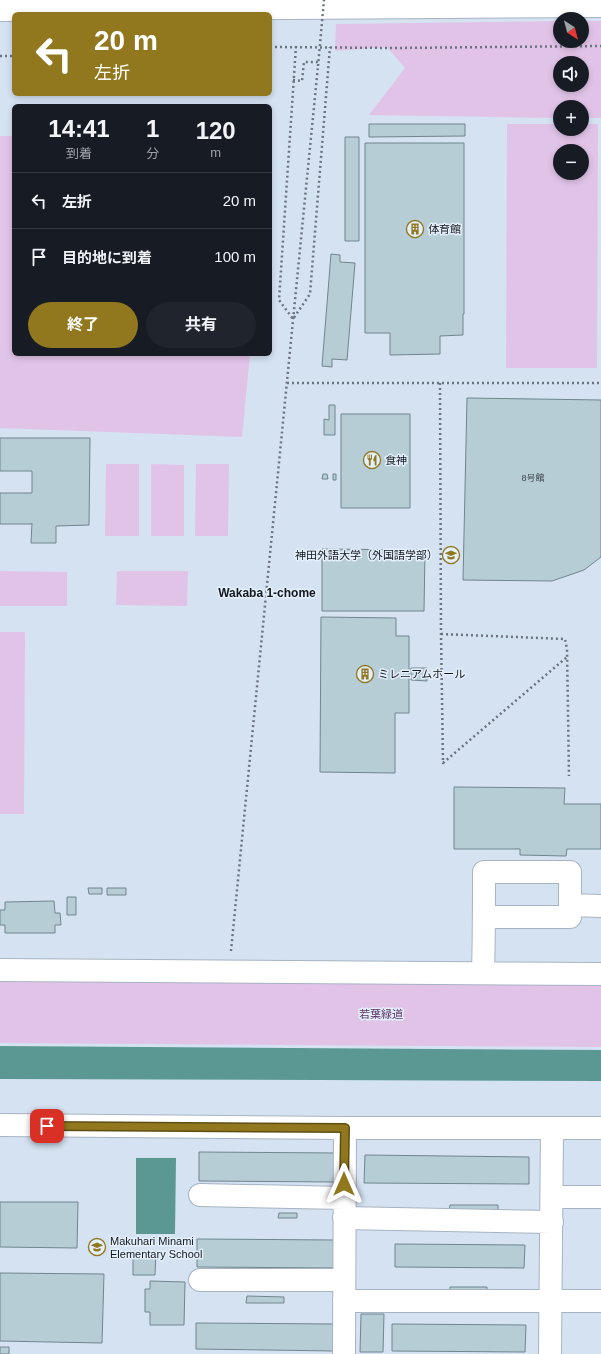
<!DOCTYPE html>
<html lang="ja">
<head>
<meta charset="utf-8">
<style>
  body { margin:0; font-family:Helvetica,"Noto Sans JP",sans-serif; background:#20242c; color:#f1f3f6; height:100vh; display:flex; flex-direction:column; font-size:15px; white-space:nowrap }
  * { box-sizing:border-box; margin:0 }
  p { font-size:13px; color:#9ea1a6 }
  .icon { flex:none; width:22px; height:22px; fill:none; stroke:currentColor; stroke-width:2; stroke-linecap:round; stroke-linejoin:round }
  .map { position:relative; flex:1; overflow:hidden }
  .sheet { position:absolute; left:12px; top:104px; width:260px; height:252px; display:flex; flex-direction:column; background:#171b24; border-radius:6px; box-shadow:0 2px 6px #0003 }
  .sheet>* { flex:none }
  .top-card { position:absolute; left:12px; top:12px; width:260px; height:84px; border-radius:6px; box-shadow:0 2px 6px #0003; background:#91781e; color:#fff; overflow:hidden }
  .needle { width:26px; rotate:144deg }
  .buttons { position:absolute; left:553px; top:12px; display:grid; gap:8px }
  .buttons a { display:grid; place-items:center; width:36px; height:36px; border-radius:50%; background:#171b24; box-shadow:0 2px 6px #0003; font-size:20px }
  .pin { position:absolute; display:grid; place-items:center; width:34px; height:34px; color:#fff; margin:-17px; border-radius:8px; box-shadow:0 2px 6px #0006 }
  .me { position:absolute; width:44px; margin:-22px; rotate:0deg; stroke-linejoin:round; filter:drop-shadow(0 0 3px #0008) }
  .turn { display:flex; align-items:center; gap:14px; height:84px; padding:0 16px; font-size:18px }
  .turn .icon { width:52px; height:52px; stroke-width:2.5 }
  .turn b { display:block; font-size:28px; line-height:34px }
  .eta { display:flex; justify-content:space-evenly; align-items:center; height:68px; text-align:center }
  .eta b { font-size:24px; font-weight:700; line-height:28px }
  .button { display:flex; gap:8px; margin-top:auto; padding:8px 16px }
  .button a { flex:1; height:46px; border-radius:24px; background:#91781e; color:#fff; font-size:16px; font-weight:700; line-height:46px; text-align:center }
  .button a+a { background:#20242c; color:#f1f3f6 }
  ul { padding:0; list-style:none }
  li { display:flex; align-items:center; gap:12px; height:56px; padding:0 16px; border-top:1px solid #363941 }
  li div { flex:1 }
  li b { display:block; font-size:15px }
  li em { font-style:normal }
  .map>svg:first-child { display:block }
</style>
</head>
<body>
<div class="map">
<svg width="601" height="1354" viewBox="0 0 601 1354">
  <rect width="100%" height="100%" fill="#d5e2f2"/>
  <path fill="#e1c3e7" fill-rule="evenodd" d="M560 21V41H582V21H601V118H582V107H560V118L369 115 405 68 387 47 335 51 336 24ZM560 63H582V85H560Z
    M507 124H560V129H582V124H598L597 368H506ZM560 151H582V173H560Z
    M0 136H14V354H250L242 437 0 428Z
    M106 464H139V536H105Z
    M151 464 184 465V536H151Z
    M196 464H229L228 536H195Z
    M0 571 67 572V606H0Z
    M117 571H188L187 606 116 605Z
    M0 632H25L24 814H0Z
    M0 979 601 984V1047L0 1043Z"/>
  <path fill="#5b9894" d="M0 1046 601 1050V1081L0 1079Z
    M136 1158H176L175 1234H136Z"/>
  <path fill="#b7cdd6" stroke="#70858d" d="M369 124H465V136L369 137Z
    M345 137H359V241H345Z
    M365 143H464V314H463V335L440 336V354L390 355V333H365Z
    M331 254 340 255V262L355 263 347 360 332 359V367L322 366Z
    M467 398 601 400V557L584 570 552 581 463 580Z
    M329 405H335V435H324V419L329 420Z
    M341 414H410V508H341Z
    M0 438H90L89 525 56 526V543H31L32 523 31 524H0V493H32V471H0Z
    M323 474H327L328 479H322Z
    M333 474H336V480H333Z
    M322 549 425 550 424 611H322Z
    M321 617 396 618V636H409V713H395V773L320 772Z
    M411 668H427V681L411 680Z
    M454 787 565 788 564 804H601V849H567L566 856 520 855V849H454Z
    M88 888H102V894H89Z
    M107 888H126V895H107Z
    M67 897H76V915H67Z
    M54 901 55 913H60L61 925H55V933H5V925H0V910H5V902Z
    M199 1152 338 1153 337 1182 199 1181Z
    M365 1155 529 1157V1184L364 1183Z
    M0 1202H78L77 1248 0 1247Z
    M450 1205H498V1211H449Z
    M279 1213H297V1218H278Z
    M197 1239 336 1240 335 1268 197 1267Z
    M395 1244 525 1245 524 1268 395 1267Z
    M133 1252H156L155 1275H133Z
    M0 1273 104 1274 102 1343 0 1341Z
    M150 1281 185 1282 184 1325H150V1312H145V1289H150Z
    M450 1287H487V1293L450 1292Z
    M247 1296 284 1297V1303H246Z
    M361 1314H384L383 1352H360Z
    M196 1323 336 1324 335 1351 196 1349Z
    M392 1324 526 1325 525 1352 392 1351Z
    M0 1347H9V1354H0Z"/>
  <g fill="none" stroke-linecap="round" stroke-linejoin="round">
    <g stroke="#a6b3c2" stroke-width="24">
      <path id="minor" d="M570 905 601 906
        M0 970 601 974
        M483 973C484 939 484 906 484 872H570V917H484
        M0 1125 345 1128H601
        M200 1195 344 1198
        M552 1197H601
        M344 1218 552 1222
        M200 1280H344
        M344 1301H601
        M344 1354 345 1128
        M550 1354 552 1128"/>
    </g>
    <g stroke="#a6b3c2" stroke-width="24">
      <path id="highway" d="M0 10 601 6"/>
    </g>
    <path stroke="#6b737e" stroke-width="2.5" stroke-dasharray="2 3" stroke-linecap="butt" d="M296 46 279 300 293 319 310 294 330 47
      M270 47 394 48 601 46
      M0 56H14
      M293 80 302 81 304 62H319
      M287 383H601
      M440 383 441 634 443 763 567 657
      M441 634 565 639 567 649 569 776
      M231 951 318 66"/>
    <use href="#minor" stroke="#fff" stroke-width="22"/>
    <use href="#highway" stroke="#fff" stroke-width="22"/>
    <path stroke="#6b737e" stroke-width="2.5" stroke-dasharray="2 3" stroke-linecap="butt" d="M318 66 324 0"/>
  </g>
  <g fill="none" stroke-linecap="round" stroke-linejoin="round">
    <g stroke="#5e4e14" stroke-width="10">
      <path id="route" d="M47 1126 345 1128 344 1184"/>
    </g>
    <use href="#route" stroke="#91781e" stroke-width="7"/>
  </g>
  <defs>
    <g id="building-ring" transform="scale(0.9)"><circle r="9.5" fill="#e4effc" stroke="#91781e" stroke-width="1.5"/><path d="M-4-6H4V6H1V3H-1V6H-4ZM-2.5-4.3h1.7v1.8h-1.7ZM.8-4.3h1.7v1.8H.8ZM-2.5-1h1.7V.8h-1.7ZM.8-1h1.7V.8H.8Z" fill="#91781e"/></g>
    <g id="restaurant-ring" transform="scale(0.9)"><circle r="9.5" fill="#e4effc" stroke="#91781e" stroke-width="1.5"/><path d="M-5-6h1v4h1v-4h1v4h1v-4h1v5L-1.5 .5V6h-2V.5L-5-1ZM5-6V6H3V1.5H1.5Q1.5-4 5-6Z" fill="#91781e"/></g>
    <g id="university-ring" transform="scale(0.9)"><circle r="9.5" fill="#e4effc" stroke="#91781e" stroke-width="1.5"/><path d="M0-5L7-2L0 1L-7-2ZM-4 1L0 2.5L4 1V4Q0 6-4 4Z" fill="#91781e"/></g>
    <g id="school-ring" transform="scale(0.9)"><circle r="9.5" fill="#e4effc" stroke="#91781e" stroke-width="1.5"/><path d="M0-5L7-2L0 1L-7-2ZM-4 1L0 2.5L4 1V4Q0 6-4 4Z" fill="#91781e"/></g>
  </defs>
  <g fill-rule="evenodd">
    <use href="#building-ring" x="415" y="229"/>
    <use href="#restaurant-ring" x="372" y="460"/>
    <use href="#university-ring" x="451" y="555"/>
    <use href="#building-ring" x="365" y="674"/>
    <use href="#school-ring" x="97" y="1247"/>
  </g>
  <g text-anchor="middle" dominant-baseline="central" stroke-width="3" stroke-linejoin="round" paint-order="stroke">
    <g font-size="9" fill="#3d454c">
      <text x="533" y="478">8号館</text>
    </g>
    <g font-size="11" fill="#14181e" stroke="#e4effc" text-anchor="start">
      <text x="428" y="229">体育館</text>
      <text x="385" y="460">食神</text>
      <text x="438" y="555" text-anchor="end">神田外語大学（外国語学部）</text>
      <text x="378" y="674">ミレニアムホール</text>
      <text x="110" y="1241">Makuhari Minami<tspan x="110" dy="13">Elementary School</tspan></text>
    </g>
    <g font-size="11" fill="#5c3365" stroke="#e4effc">
      <text x="381" y="1014">若葉緑道</text>
    </g>
    <g font-size="12" font-weight="bold" fill="#14181e" stroke="#e4effc">
      <text x="267" y="593">Wakaba 1-chome</text>
    </g>
  </g>
</svg>
<div class="buttons">
<a><svg class="needle" viewBox="-14 -14 28 28"><path d="M0-13l5 13h-10z" fill="#e53935"/><path d="M0 13l5-13h-10z" fill="#9ea1a6"/></svg></a>
<a><svg class="icon" aria-label="sound" viewBox="0 0 24 24"><path d="M4 9h4l5-4v14l-5-4H4zM17 9q2 3 0 6"/></svg></a>
<a>+</a>
<a>−</a>
</div>
<div class="pin" style="left:47px;top:1126px;background:#d93025"><svg class="icon" aria-label="arrive" viewBox="0 0 24 24"><path d="M6 21V4h12l-3 4 3 4H6"/></svg></div>
<svg class="me" style="left:344px;top:1184px" viewBox="-20 -20 40 40"><path d="M0-17L14 15 0 8-14 15z" fill="#91781e" stroke="#fff" stroke-width="4"/></svg>
<div class="top-card">
<div class="turn"><svg class="icon" aria-label="left" viewBox="0 0 24 24"><path d="M17 20v-9H6M10 6l-5 5 5 5"/></svg><div><b>20 m</b>左折</div></div>
</div>
<section class="sheet">
<div class="eta">
<div><b>14:41</b><p>到着</p></div>
<div><b>1</b><p>分</p></div>
<div><b>120</b><p>m</p></div>
</div>
<ul>
<li><svg class="icon" aria-label="left" viewBox="0 0 24 24"><path d="M17 20v-9H6M10 6l-5 5 5 5"/></svg><div><b>左折</b></div><em>20 m</em></li>
<li><svg class="icon" aria-label="arrive" viewBox="0 0 24 24"><path d="M6 21V4h12l-3 4 3 4H6"/></svg><div><b>目的地に到着</b></div><em>100 m</em></li>
</ul>
<div class="button"><a>終了</a><a>共有</a></div>
</section>
</div>
</body>
</html>
